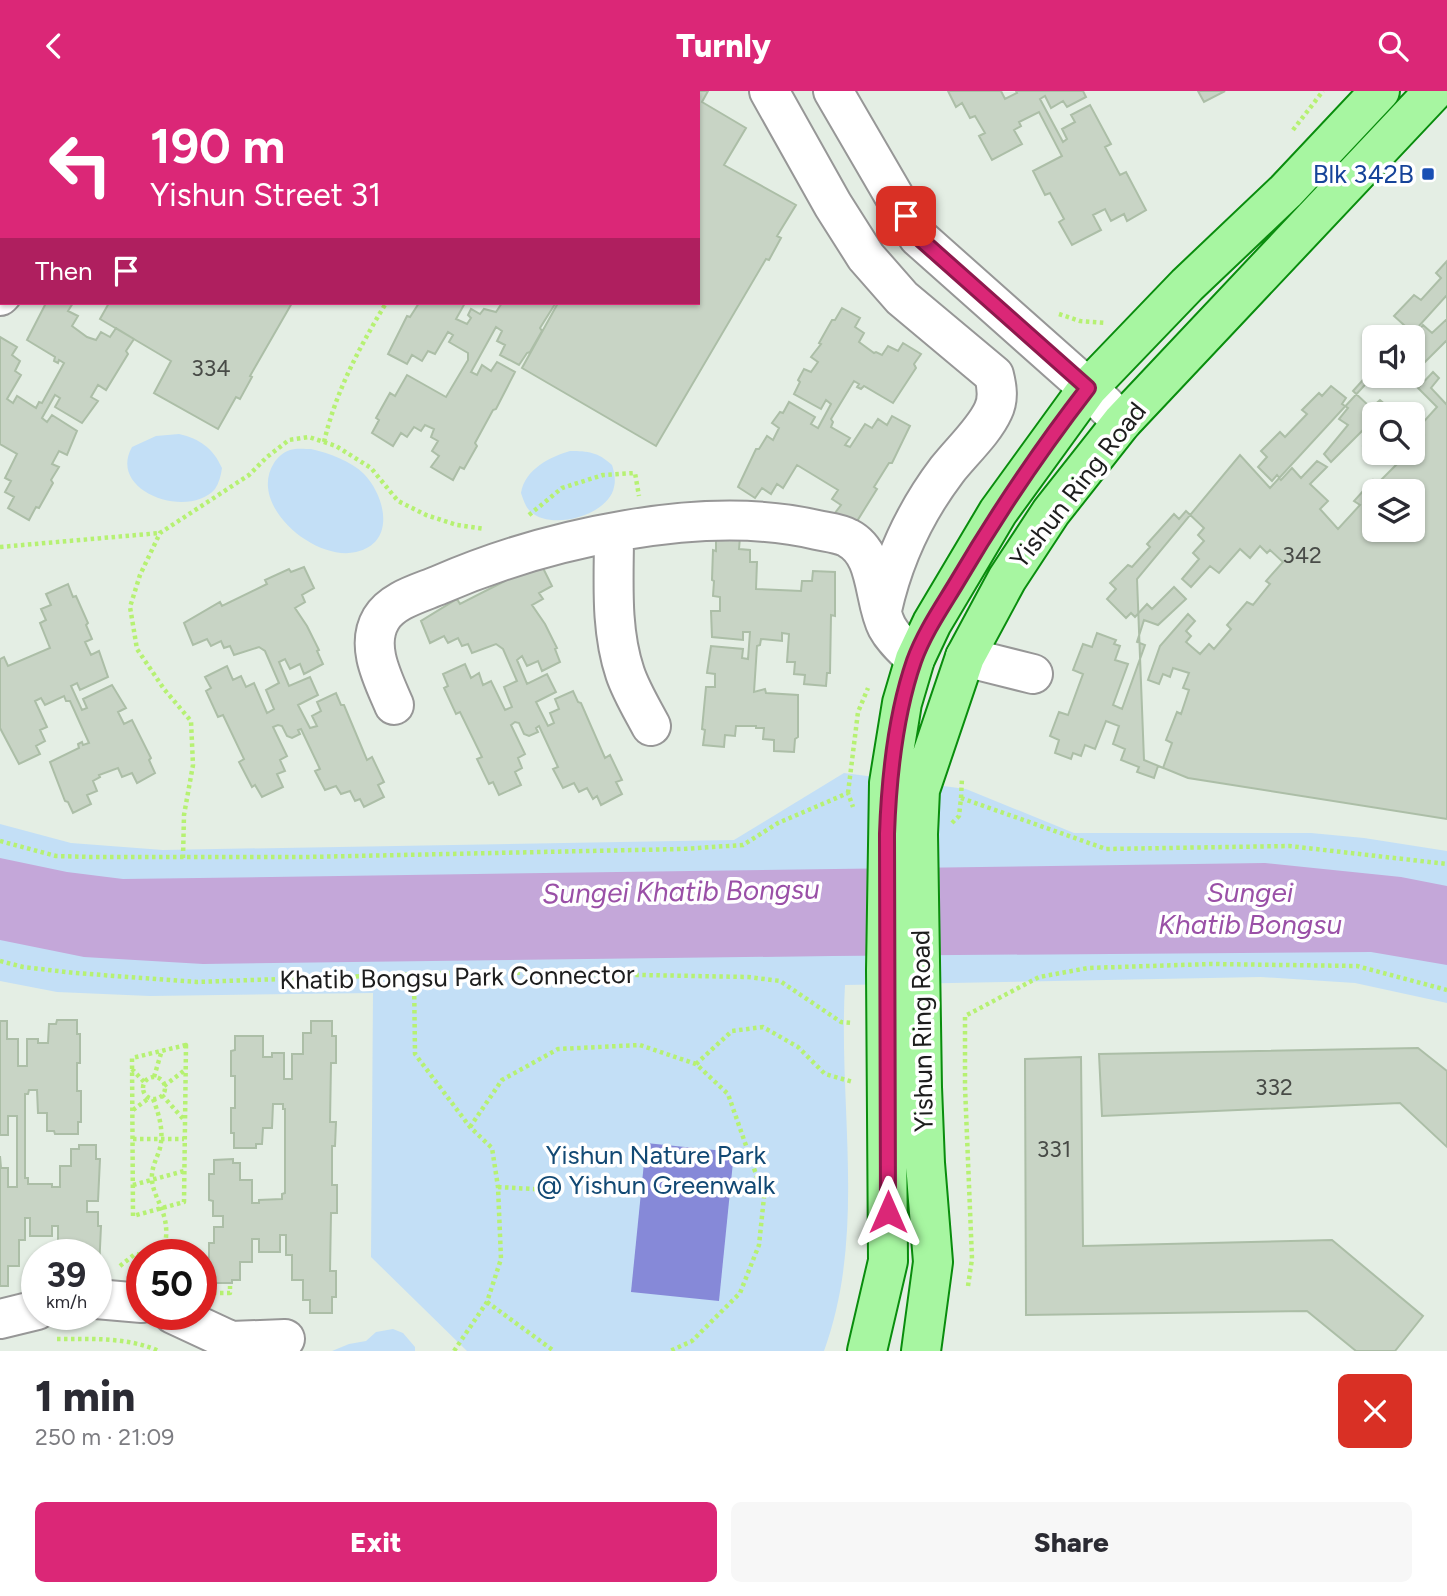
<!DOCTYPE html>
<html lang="en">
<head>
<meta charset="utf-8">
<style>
  body { margin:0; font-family:Figtree,sans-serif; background:#f7f7f7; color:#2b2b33; height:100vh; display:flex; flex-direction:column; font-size:26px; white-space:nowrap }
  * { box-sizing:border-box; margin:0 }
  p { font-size:23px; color:#7c7c81 }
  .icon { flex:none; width:38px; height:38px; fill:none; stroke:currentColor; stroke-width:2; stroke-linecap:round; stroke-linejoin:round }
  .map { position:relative; height:1260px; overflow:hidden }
  .side { display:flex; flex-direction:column; background:#fff; flex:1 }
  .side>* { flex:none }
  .top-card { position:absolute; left:0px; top:0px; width:700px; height:214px; box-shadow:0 2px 5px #0004; background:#db2777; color:#fff; overflow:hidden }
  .tools { position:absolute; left:1362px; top:234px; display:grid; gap:14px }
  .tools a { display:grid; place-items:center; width:63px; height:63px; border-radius:10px; background:#fff; box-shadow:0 2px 5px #0004; font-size:35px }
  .speed { position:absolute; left:21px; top:1148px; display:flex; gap:14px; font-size:35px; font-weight:700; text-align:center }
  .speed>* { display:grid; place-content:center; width:91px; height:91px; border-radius:50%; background:#fff; box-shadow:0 2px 5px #0004; line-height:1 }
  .speed small { font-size:18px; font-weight:400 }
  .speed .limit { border:10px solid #d22; background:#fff; color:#111 }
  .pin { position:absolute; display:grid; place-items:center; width:60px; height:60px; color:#fff; margin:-30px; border-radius:14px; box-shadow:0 4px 10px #0006 }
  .me { position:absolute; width:77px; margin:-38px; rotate:0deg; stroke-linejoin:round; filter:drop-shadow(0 0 5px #0008) }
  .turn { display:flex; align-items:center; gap:24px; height:147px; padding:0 35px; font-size:32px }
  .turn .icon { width:91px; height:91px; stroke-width:2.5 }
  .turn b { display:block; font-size:49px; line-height:60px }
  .then { display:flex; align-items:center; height:66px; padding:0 35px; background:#0003; gap:14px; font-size:26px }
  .round { display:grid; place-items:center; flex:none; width:74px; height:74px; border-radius:10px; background:#f7f7f7 }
  .summary { display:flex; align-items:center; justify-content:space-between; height:119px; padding:0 35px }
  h1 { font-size:42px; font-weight:800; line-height:52px }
  .action { display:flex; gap:14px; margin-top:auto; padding:14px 35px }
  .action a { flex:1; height:80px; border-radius:10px; background:#db2777; color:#fff; font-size:28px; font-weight:800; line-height:80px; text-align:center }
  .action a+a { background:#f7f7f7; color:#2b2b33 }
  header { display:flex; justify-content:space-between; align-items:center; height:91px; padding:0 35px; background:#db2777; color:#fff; font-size:32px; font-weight:800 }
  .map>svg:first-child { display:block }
</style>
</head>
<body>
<header><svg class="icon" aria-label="back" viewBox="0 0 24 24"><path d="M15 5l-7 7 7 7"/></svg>Turnly<svg class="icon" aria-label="search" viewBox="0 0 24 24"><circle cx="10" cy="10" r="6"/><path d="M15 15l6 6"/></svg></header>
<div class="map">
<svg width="1447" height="1260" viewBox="0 0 1447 1260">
  <rect width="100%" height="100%" fill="#e4eee4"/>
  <path fill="#c3dff6" d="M179 343C200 348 213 357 222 377 221 384 219 392 215 398 188 429 107 400 132 356L156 345Z
    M311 358C329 362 351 370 364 383 386 406 396 452 356 461 315 471 247 414 274 372 277 367 283 361 290 359 296 357 305 358 311 358Z
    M570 360C588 360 598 361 612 374 614 380 616 389 614 396 609 424 552 440 531 421 526 417 523 408 521 402 525 378 550 366 570 360Z
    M844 682 966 698 1074 742H1311L1364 747 1447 760V912L1355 892 1261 886 845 894C838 1016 867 1142 824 1260H467L371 1166 373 902 150 905 57 901 0 890V733L71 752 163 759 734 749Z
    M393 1238 403 1242 415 1256V1260H332L349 1253 366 1250 376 1241Z"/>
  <path fill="#8689d8" d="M646 1052 734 1061 719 1210 631 1201Z"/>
  <path fill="#c4a7d9" d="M0 767 67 781 123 788 1265 772 1401 786 1447 795V874L1371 861 832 865 203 873 84 866 0 849Z"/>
  <path fill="#c8d4c5" stroke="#acbea7" stroke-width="2" fill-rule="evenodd" d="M466 0H530L544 2H465Z
    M676 0H708L702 11 746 37 724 74 796 114 777 145 781 147 769 169 766 168 656 355 522 277 558 212H698V2H675Z
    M948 0H1001L1005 8 1017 2 1016 0H1083L1086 6 1067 16 1063 10 1051 17 1045 5 1040 8 1063 51 1067 48 1062 38 1075 31 1071 24 1090 14 1111 53 1105 56 1120 84 1126 81 1146 119 1127 130 1124 123 1111 130 1105 118 1093 124 1101 139 1072 154 1059 131 1064 128 1050 102 1045 104 1033 80 1062 65 1039 21 1019 31 1021 35 1014 39 1022 53 992 69 979 45 985 42 975 25 970 27 962 12 956 16Z
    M1198 0H1225L1204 11Z
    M1447 170V228L1432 242 1423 234 1415 244 1394 225 1414 204 1421 209 1441 187 1436 182Z
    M1447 204V728L1188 687 1144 669 1137 488 1240 364 1270 397 1374 284 1412 285V247H1408ZM1374 324H1412V362H1374ZM1374 401H1412V439H1374Z
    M46 212H73L68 220 78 225 72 235 87 246 96 249 101 241 110 246 116 237 134 248 126 260 128 263 106 299 98 294 91 306 98 310 82 332 55 316 60 307 55 304 42 327 47 331 52 324 77 340 67 364 59 360 52 373 59 376 51 389 53 392 39 417 36 416 29 429 8 417 14 406 5 401 11 390 5 387 17 363 0 353V246L17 256 12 264 20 270 15 280 21 284 7 308 13 312 17 305 36 317 39 311 42 312 64 272 59 269 58 272 54 270 55 266 27 249Z
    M109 212H292L250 285 252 286 240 308 236 306 218 338 154 302 171 270 100 228Z
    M419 212H465L456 228 467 233 471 227 468 224 471 218 480 223 484 218 496 221 502 212H558L555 213 540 237 542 240 530 261 527 262 519 274 500 264 505 254 497 250 502 240 496 236 471 281 477 284 482 274 491 280 497 271 515 281 496 318 493 319 475 352 477 355 464 378 460 376 453 389 431 376 439 365 432 360 438 350 431 346 434 338 425 334 421 340 414 336 407 346 401 342 393 355 372 342 379 329 376 327 390 302 395 305 407 284 446 306 468 269V262L449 251 453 244 448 241 435 263 428 260 422 270 412 264 407 273 388 263 407 225 410 226Z
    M842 217 860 227 855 236 864 242 859 251 874 262 876 261 882 264 888 255 898 260 903 252 921 263 914 273 916 277 893 312 864 295 861 298 857 296 859 293 854 290 831 328 833 331 831 336 850 347 845 354 850 356 865 333 872 337 878 328 887 334 892 325 910 335 892 372H889L874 396 877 398 854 435 835 422 841 414 832 408 838 399 797 374 783 397 777 393 771 403 762 397 755 407 738 396 756 358H759L767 345 773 349 779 337 772 332 780 321 783 322 789 311 815 326 811 333 818 337 831 313 826 309 821 318 794 303 800 291 798 289 804 278 811 281 818 271 811 266 821 253 819 252 832 229H835Z
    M1447 249V314L1431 297 1439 287 1433 281 1418 297 1437 316 1418 337 1424 344 1412 356V324H1378L1387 315 1380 309 1371 317 1353 300 1371 280 1374 285H1400L1406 290Z
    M1331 295 1346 307 1342 313 1348 317 1339 328 1348 334 1324 363 1331 371 1374 328V343L1363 355 1371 365 1374 362H1390L1400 370 1377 393 1373 389 1354 410 1360 414 1338 438 1320 418 1328 410 1310 393 1327 376 1317 370 1301 387 1292 377 1281 389 1277 384 1272 390 1258 376 1267 366 1261 360 1280 341 1285 346 1307 323 1302 319 1319 302 1322 305Z
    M1186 420 1204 437 1198 444 1204 450 1193 462 1199 468 1182 488 1191 496 1210 475 1219 482 1240 458 1250 467 1260 455 1267 462 1270 459 1283 471 1266 490 1270 493 1253 514 1247 511 1227 534 1231 538 1214 558 1209 553 1200 563 1186 551 1191 545 1186 540 1195 530 1188 523 1160 555 1148 589 1159 593 1163 583 1170 586 1173 577 1189 582 1183 597 1189 599 1181 623 1177 621 1166 649 1172 652 1163 677 1158 675 1154 687 1137 681 1139 676 1121 669 1125 658 1113 653 1119 635 1106 630 1095 658 1085 654 1081 665 1073 662 1071 668 1055 662 1059 649 1050 645 1059 621 1068 624 1083 583 1073 579 1083 553 1092 556 1097 542 1116 549 1114 553 1120 555 1115 569 1128 573 1113 614 1122 618 1145 554 1137 551 1144 529 1158 534 1186 508 1174 496 1152 518 1147 513 1135 526 1131 522 1126 527 1107 508 1116 498 1110 492 1128 474 1132 476 1150 456 1147 453 1174 423 1179 428Z
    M716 445 740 446 739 458 750 459V471H757L756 498 801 500 802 490H812L813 480 835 481V525L831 524 830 582H827L826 595 804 593 805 584 794 583 795 571H787L789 543 782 542V550L761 548 760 554 757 555 754 601 765 598 766 602 798 604V646L795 648 794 661 774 660V649L763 648 764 637H756V635H736L735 645 725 644 724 656 703 654 705 639 702 638 706 596H715V583L707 582 711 555 743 558 742 567 748 568 750 541H743V549L712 546 711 520H720V506L713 505 714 490 712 489 713 459 716 460Z
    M541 473 552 495 539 502 543 508 532 514 545 533 557 557 555 558 560 571 542 580 538 570 527 575 522 565 517 569 527 593 547 583 556 601 536 611 548 635 554 632 550 622 559 618 555 608 573 600 578 611 581 612 605 667 610 664 622 689 616 691 622 703 601 714 597 705 593 708 587 697 579 701 574 692 563 697 553 678 558 676 539 635 536 637 538 641 529 645 524 643 519 632 515 631 511 634 525 663 518 667 522 677 515 681 521 694 499 704 493 691 489 693 477 668 482 666 460 621 456 623 444 597 448 595 443 583 465 573 471 587 479 582 483 594 491 590 505 619 512 616 504 596 517 590 503 558 496 553 472 562 468 553 462 555 458 547 448 552 444 545 430 552 421 530 457 508 460 513 505 490 503 486Z
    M304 476 314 497 302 504 305 511 295 517 307 535 319 559 317 560 323 573 304 583 300 573 290 578 285 568 279 571 289 595 310 586 318 604 298 614 310 637 317 635 312 625 321 620 317 611 336 602 341 614H344L367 669 372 666 384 691 378 694 384 706 364 716 360 708 355 710 350 700 341 703 336 695 325 699 315 680 320 678 301 638 298 639 300 643 292 647 287 645 282 635 278 634 273 636 287 665 280 669 285 680 277 683 283 696 262 706 255 694 252 696 239 671 244 668 223 624 218 626 206 600 211 597 205 586 227 575 233 589 241 585 246 596 254 592 267 622 274 618 266 599 279 592 265 560 259 556 234 564 230 555 224 557 221 550 211 555 207 548 193 554 184 532 220 511 222 515 267 493 265 489 289 478 291 481Z
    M68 493 73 506 76 505 88 532 86 534 92 548 85 551 91 564 99 560 108 586 80 599 77 592 71 595 82 619 87 617 83 608 112 594 126 617 118 621 124 633 132 629 151 667 149 669 155 682 137 692 132 682 122 686 118 677 99 684 100 686 93 690 97 700 87 704 91 713 73 722 68 711 65 710 50 671 79 657 78 653 82 651 83 654 89 652 70 610H66L64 605 45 614 41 607 35 610 47 636 40 639 45 650 36 655 40 663 19 673 0 637V568L4 566 8 575 50 557 40 532 46 529 41 518 51 514 46 503Z
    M57 929H77V943H80V972H77V1000H81V1031H78V1043H55L54 1040H47V1022H38L37 999H29L28 1003H25V1087H28V1093H52V1096H60V1075H71V1058H79V1054H96V1068H100L98 1110H87V1121H98V1135H101L99 1178H96V1164H70V1157L58 1158V1135H52V1145H30V1127H25V1149H19V1175H8V1195H0V1065L1 1077H8V1096H17V1025H8V1044H0V930H7V948H18V975H27V948H38V952H48L49 933H56Z
    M311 930H332V945H336V972H331L330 1031H336L335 1055H332V1094H337V1122H331L330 1180H336V1206H332V1222H310V1209H303V1189H292V1164H286V1144H280V1161H259V1148H252V1171H240V1189H232V1192H213V1179H209V1152H214V1136H223V1125H213V1110L209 1109V1083H214V1069L233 1068V1072H240V1089H252V1112H259V1109L282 1108V1103L285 1102V1018H283V1013H273L272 1037H263L262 1053H256V1057H234V1042H231V1017H235V985H231V960L235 959V945H263V966H272V962H284V988H292V963H303V942H311Z
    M1418 957 1447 980V1056L1400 1012 1102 1025 1099 963Z
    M1081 966 1083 1155 1332 1149 1423 1225 1395 1260H1356L1307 1220 1026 1224 1025 968Z"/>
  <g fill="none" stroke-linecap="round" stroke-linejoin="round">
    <g stroke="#979797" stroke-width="42">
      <path id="minor" d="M769 0 833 114 866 166 902 207 994 284C997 296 999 308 993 320 984 340 961 361 947 379 916 420 893 469 882 519
        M833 0 918 146 1088 297 1122 331
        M97 2V0
        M199 2V0
        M651 2 652 0
        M0 205 2 203
        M614 442C614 489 610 537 625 582 631 600 642 618 651 635
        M965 566 1033 583
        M394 614C383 588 365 555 381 528 392 509 420 502 439 494 545 448 704 412 817 439 826 441 839 442 848 447 879 463 873 509 887 536 894 549 905 558 915 568
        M96 1208 142 1212
        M173 1223 231 1250 285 1248
        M0 1228 37 1219"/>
    </g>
    <g stroke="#098d0d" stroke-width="42">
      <path id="major" d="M10 2 11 0
        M0 35 2 29
        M867 1260 888 1170 886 879 889 692 902 612 915 568 932 532 998 421 1088 297 1187 194 1286 100 1380 0
        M921 1260 933 1171 925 1072 922 996 918 743 920 699 965 566 1007 488 1051 421 1122 331 1434 0"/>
    </g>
    <path stroke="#b6f172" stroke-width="4.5" stroke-dasharray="3.5 3.5" stroke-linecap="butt" d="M444 2 445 0
      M1293 39 1323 0
      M0 163 2 160
      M1059 223 1080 230 1105 232
      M324 351C336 300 359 257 386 212
      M529 424 562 397 603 384 635 382 639 405
      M0 456 160 442
      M848 702 858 621 868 597
      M961 707 962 687
      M952 732 959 725 961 707 1106 758 1289 755 1447 773
      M0 750 56 765 90 766H307L682 758 743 754 778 732 848 702 853 716
      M183 767 184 724 193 674 191 630 164 598 137 558 130 516 140 484 160 442 249 384 267 366 289 349 309 346 336 355 371 377 398 410 426 424 457 434 485 438
      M0 870 23 876 75 882 197 891 481 881 748 886 780 890 841 931 852 932
      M414 884 415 963 470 1036 492 1057 498 1096 501 1168 487 1211 454 1260
      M186 954 184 1111 133 1125 132 967Z
      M696 973 732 940 763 936 798 956 825 983 853 991
      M132 978 145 992
      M154 986 162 959
      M143 997a11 11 0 1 1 22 0a11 11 0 1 1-22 0Z
      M164 995 185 979
      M162 1004 185 1030
      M153 1008C159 1023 164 1040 160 1057 157 1068 151 1076 152 1089 153 1102 161 1113 164 1125 168 1139 166 1150 163 1164
      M133 1019 149 1007
      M470 1036 502 989 558 958 640 954 696 973 728 1003 764 1106 759 1154 740 1202 692 1250 670 1260
      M133 1048H184
      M133 1094 184 1080
      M498 1096 550 1099
      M120 1175 135 1163 142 1164
      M968 1195 972 1168 965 996V925L1039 886 1088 877 1211 873 1357 875 1447 899
      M213 1202H230V1195
      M487 1211 554 1260
      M57 1248C92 1248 127 1246 159 1260"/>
    <use href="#minor" stroke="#fff" stroke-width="38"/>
    <use href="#major" stroke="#a7f6a1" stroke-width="38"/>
  </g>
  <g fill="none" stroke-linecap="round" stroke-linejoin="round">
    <g stroke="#8e194d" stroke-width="18">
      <path id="route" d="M888 1121 887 743C889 685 895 625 914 570 924 542 942 516 957 491 997 423 1040 359 1088 297L918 146 906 125"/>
    </g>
    <use href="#route" stroke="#db2777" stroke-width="12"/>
  </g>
  <rect fill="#1a4fb4" stroke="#fff" stroke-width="2.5" x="1421" y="76" width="14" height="14" rx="3.5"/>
  <g text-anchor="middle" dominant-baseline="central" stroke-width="7" stroke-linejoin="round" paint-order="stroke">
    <g font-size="23" fill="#484b47">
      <text x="211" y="277">334</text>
      <text x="1302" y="464">342</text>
      <text x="1274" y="996">332</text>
      <text x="1054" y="1058">331</text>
    </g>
    <g font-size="26" fill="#164399" stroke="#fff" text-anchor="end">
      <text x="1414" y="83">Blk 342B</text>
    </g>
    <g font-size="26" fill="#1d1d1d" stroke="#fff">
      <text transform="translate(1078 394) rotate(-52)">Yishun Ring Road</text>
      <text transform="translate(457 886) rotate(-1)">Khatib Bongsu Park Connector</text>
      <text transform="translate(922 940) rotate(-91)">Yishun Ring Road</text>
    </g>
    <g font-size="26" fill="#124974" stroke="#fff">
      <text x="656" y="1064">Yishun Nature Park<tspan x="656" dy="30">@ Yishun Greenwalk</tspan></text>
    </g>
    <g font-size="28" font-style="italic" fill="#9a50a7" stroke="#fff">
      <text transform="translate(681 800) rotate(-1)">Sungei Khatib Bongsu</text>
      <text x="1250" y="801">Sungei<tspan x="1250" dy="32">Khatib Bongsu</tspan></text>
    </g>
  </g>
</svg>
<div class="tools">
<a><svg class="icon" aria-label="sound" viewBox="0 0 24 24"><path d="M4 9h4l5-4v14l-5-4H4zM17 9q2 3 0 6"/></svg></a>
<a><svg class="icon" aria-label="search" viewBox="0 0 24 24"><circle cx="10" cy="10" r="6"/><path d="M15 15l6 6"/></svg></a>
<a><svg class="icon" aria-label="layers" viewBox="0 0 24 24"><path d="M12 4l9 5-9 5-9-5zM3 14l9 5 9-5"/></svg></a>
</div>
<div class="speed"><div>39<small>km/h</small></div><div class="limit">50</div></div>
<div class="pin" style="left:906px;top:125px;background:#d93025"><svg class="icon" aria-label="arrive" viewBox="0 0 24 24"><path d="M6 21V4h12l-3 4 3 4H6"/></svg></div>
<svg class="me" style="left:888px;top:1121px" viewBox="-20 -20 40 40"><path d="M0-17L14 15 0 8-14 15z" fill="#db2777" stroke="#fff" stroke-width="4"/></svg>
<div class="top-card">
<div class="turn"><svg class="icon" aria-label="left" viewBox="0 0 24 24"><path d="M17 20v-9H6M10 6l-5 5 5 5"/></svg><div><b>190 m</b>Yishun Street 31</div></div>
<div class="then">Then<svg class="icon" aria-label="arrive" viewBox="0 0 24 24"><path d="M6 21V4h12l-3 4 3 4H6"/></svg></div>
</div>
</div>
<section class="side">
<div class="summary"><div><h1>1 min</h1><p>250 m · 21:09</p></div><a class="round" style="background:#d93025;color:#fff"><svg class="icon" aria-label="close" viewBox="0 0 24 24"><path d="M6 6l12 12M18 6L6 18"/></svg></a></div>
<div class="action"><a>Exit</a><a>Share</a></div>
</section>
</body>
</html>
